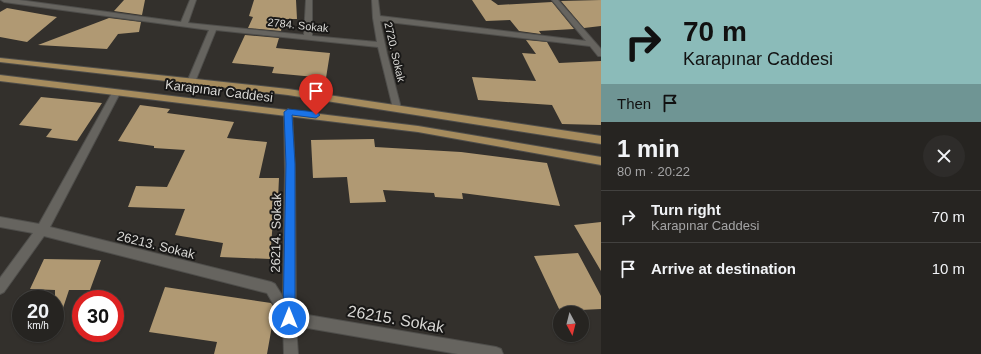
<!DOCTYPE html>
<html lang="en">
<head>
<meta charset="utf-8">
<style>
  body { margin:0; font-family:Arial,sans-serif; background:#2e2c2a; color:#f1f3f6; height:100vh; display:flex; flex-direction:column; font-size:15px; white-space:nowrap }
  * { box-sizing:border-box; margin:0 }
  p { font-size:13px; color:#a4a4a5 }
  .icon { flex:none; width:22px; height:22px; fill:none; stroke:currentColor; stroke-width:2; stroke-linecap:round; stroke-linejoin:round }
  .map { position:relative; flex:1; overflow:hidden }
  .side { display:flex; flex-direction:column; background:#262421; width:380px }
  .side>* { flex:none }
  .top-card { background:#8bbbb9; color:#111; overflow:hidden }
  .needle { width:26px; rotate:173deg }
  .fabs { position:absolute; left:553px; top:306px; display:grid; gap:8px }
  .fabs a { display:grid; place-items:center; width:36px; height:36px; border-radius:50%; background:#262421; box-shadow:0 1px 3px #0004,0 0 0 1px #42413f; font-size:20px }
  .speed { position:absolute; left:12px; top:290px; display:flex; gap:8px; font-size:20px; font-weight:700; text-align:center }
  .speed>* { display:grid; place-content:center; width:52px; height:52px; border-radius:50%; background:#262421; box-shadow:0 1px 3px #0004,0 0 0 1px #42413f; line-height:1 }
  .speed small { font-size:10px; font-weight:400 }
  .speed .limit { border:6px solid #d22; background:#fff; color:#111 }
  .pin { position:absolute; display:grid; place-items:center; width:34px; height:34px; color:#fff; margin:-41px -17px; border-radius:50% 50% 50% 0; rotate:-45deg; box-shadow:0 0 4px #0007 }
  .pin .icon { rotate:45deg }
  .me { position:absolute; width:44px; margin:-22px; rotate:0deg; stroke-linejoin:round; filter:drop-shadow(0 0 3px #0008) }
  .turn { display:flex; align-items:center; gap:14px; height:84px; padding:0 16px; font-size:18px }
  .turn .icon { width:52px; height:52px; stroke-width:2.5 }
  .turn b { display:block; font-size:28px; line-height:34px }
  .then { display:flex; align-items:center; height:38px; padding:0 16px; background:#0003; gap:8px; font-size:15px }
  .round { display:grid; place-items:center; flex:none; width:42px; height:42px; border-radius:21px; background:#2e2c2a }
  .summary { display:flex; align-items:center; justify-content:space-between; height:68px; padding:0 16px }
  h1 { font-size:24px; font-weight:800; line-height:30px }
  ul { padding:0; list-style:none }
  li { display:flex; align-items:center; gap:12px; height:52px; padding:0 16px; border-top:1px solid #42413f }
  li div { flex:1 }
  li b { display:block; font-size:15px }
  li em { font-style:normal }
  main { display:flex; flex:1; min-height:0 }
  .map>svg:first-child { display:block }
</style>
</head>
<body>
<main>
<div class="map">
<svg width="601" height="354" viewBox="0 0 601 354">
  <rect width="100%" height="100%" fill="#33302c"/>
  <path fill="#b09973" d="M124 0H145L142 15 114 11Z
    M254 0H296L297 19H284L281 31 248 28 253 17 249 16Z
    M472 0H491L498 5 552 2 574 29 539 31 541 34 519 31 510 20 486 21Z
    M601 0V26L584 28 561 1Z
    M7 8 57 17 27 42 0 37V12Z
    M109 18 141 22 139 32 118 34 107 49 38 45Z
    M245 35 279 38 276 48 330 53 326 78 272 73 274 67 232 63Z
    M526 40 547 42 559 63 601 61V125L562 124 552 105 478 100 472 77 536 81 522 53 536 54Z
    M41 97 102 103 77 141 46 137 52 129 19 125Z
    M140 105 170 109 167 113 234 122 227 138 267 142 259 178H279L277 220H273L270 259 220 257 223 243 175 235 185 209 128 207 136 186 167 187 185 150 154 148V146L118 141Z
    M374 139 375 147 461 152 547 163 560 206 462 193 463 199 435 197 434 193 383 190 386 202 350 203 347 177 313 178 311 140Z
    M601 222V271L574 225Z
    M578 253 601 296V309L560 311 534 256Z
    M44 259 101 260 90 290H69L58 323 55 322V290L30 289Z
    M165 287 271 303 275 309 267 354H214L217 342 149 332Z"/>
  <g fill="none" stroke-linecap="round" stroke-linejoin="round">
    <g stroke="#4f4e4b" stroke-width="2">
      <path id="minor" d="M1 0H19L181 22 190 0H196L188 23 304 35 306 0H312V36L377 42 373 18 372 0H378L380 16 586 41 552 0H558L601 49V56H598L590 46 380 21 387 54 401 108 397 111 393 108 378 47 216 30 195 82 191 85 187 82 209 30 4 2Z
        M116 90 120 93 50 227 271 282 275 284 283 297 285 172 284 112 288 109 292 112 295 172 296 313 496 347 501 349 503 354H458L296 326 298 354H284L283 321 267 293 44 236 4 292 0 294V278L33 233 0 227V217L39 224 112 93Z"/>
    </g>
    <g stroke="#4f4e4b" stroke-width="2">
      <path id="major" d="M0 58 288 89 601 136V144L288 95 0 62Z
        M0 75 418 126 601 157V165L418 132 0 81Z"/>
    </g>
    <use href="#minor" fill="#66645f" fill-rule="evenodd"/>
    <use href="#major" fill="#a58b5d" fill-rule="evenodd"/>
  </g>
  <path fill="#1a73e8" stroke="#114b97" d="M288 109 316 112 320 115 316 118 292 115 295 164V318L293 322 289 324 285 322 283 318 286 164 284 112Z"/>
  <g text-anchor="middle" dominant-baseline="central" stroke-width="4" stroke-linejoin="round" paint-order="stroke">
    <g font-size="11" fill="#d9d8d5" stroke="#191817">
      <text transform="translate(298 25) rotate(6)">2784. Sokak</text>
      <text transform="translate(395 52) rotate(77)">2720. Sokak</text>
    </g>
    <g font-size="13" fill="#d9d8d5" stroke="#191817">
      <text transform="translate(219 91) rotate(7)">Karapınar Caddesi</text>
      <text transform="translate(276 233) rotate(-89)">26214. Sokak</text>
      <text transform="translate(156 245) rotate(14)">26213. Sokak</text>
    </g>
    <g font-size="16" fill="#d9d8d5" stroke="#191817">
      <text transform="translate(396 319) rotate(10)">26215. Sokak</text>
    </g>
  </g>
</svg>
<div class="fabs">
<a><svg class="needle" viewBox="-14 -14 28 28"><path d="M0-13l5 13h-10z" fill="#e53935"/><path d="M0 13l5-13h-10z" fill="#a4a4a5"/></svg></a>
</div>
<div class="speed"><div>20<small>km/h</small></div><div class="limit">30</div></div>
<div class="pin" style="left:316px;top:115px;background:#d93025"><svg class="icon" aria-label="arrive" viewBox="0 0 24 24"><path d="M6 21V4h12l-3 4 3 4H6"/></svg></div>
<svg class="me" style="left:289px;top:318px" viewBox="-20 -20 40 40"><circle r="17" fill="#1a73e8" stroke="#fff" stroke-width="3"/><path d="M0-11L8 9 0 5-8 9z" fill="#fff"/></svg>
</div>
<section class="side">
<div class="top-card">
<div class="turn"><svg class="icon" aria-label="right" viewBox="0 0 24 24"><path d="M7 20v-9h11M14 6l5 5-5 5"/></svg><div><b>70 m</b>Karapınar Caddesi</div></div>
<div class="then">Then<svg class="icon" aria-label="arrive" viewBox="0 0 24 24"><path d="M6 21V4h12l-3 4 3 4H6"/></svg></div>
</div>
<div class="summary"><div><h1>1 min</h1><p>80 m · 20:22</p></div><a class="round"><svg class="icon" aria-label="close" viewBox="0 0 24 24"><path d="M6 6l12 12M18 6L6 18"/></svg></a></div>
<ul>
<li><svg class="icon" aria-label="right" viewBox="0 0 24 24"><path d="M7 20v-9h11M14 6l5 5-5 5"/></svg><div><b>Turn right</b><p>Karapınar Caddesi</p></div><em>70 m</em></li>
<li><svg class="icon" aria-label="arrive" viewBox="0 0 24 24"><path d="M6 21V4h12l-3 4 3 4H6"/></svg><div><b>Arrive at destination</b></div><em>10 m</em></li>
</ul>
</section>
</main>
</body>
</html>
